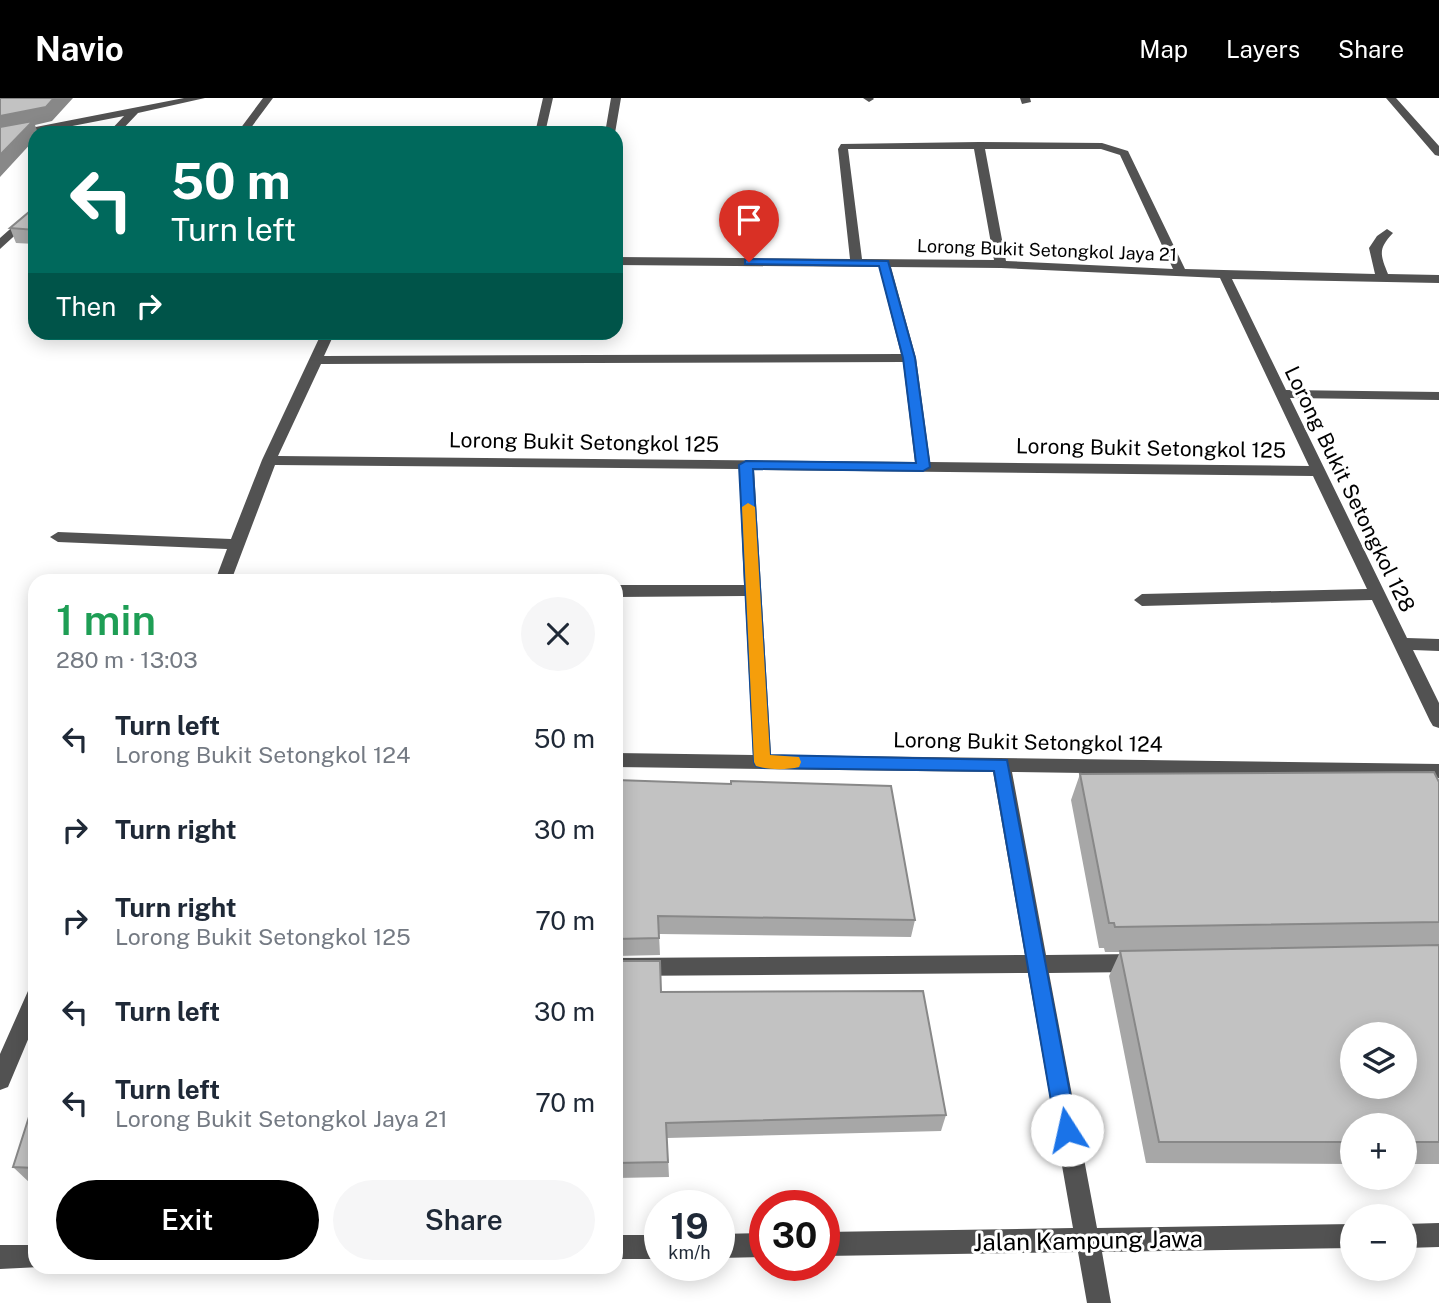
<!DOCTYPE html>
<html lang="en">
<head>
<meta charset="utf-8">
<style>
  body { margin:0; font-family:"Public Sans",sans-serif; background:#f6f6f7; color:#1f2937; height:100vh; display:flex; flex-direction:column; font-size:26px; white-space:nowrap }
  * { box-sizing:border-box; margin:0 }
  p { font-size:23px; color:#747a83 }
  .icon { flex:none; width:38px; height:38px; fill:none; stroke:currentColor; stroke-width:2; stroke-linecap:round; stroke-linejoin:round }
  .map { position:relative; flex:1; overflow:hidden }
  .sheet { position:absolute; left:28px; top:476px; width:595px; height:700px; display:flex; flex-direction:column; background:#fff; border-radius:21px; box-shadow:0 4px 18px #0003 }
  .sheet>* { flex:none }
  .guide { position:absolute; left:28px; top:28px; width:595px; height:214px; border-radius:21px; box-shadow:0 4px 18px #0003; background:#00695c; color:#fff; overflow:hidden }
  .controls { position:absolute; left:1340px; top:924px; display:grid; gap:14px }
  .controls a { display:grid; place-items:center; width:77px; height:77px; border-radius:50%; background:#fff; box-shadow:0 4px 18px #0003; font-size:35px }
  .speed { position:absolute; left:644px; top:1092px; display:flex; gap:14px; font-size:35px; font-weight:700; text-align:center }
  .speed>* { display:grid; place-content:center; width:91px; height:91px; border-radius:50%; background:#fff; box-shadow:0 4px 18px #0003; line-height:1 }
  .speed small { font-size:18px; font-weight:400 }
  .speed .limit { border:10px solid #d22; background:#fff; color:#111 }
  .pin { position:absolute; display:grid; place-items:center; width:60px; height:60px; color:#fff; margin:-72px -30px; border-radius:50% 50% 50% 0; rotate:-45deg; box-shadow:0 0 7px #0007 }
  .pin .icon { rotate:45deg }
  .me { position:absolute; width:77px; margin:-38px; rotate:350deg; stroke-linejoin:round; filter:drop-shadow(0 0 5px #0008) }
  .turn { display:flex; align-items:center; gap:24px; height:147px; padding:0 28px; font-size:32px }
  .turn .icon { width:91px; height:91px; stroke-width:2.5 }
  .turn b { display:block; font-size:49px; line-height:60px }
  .then { display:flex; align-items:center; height:66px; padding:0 28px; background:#0003; gap:14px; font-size:26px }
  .round { display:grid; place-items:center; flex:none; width:74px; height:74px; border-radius:37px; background:#f6f6f7 }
  .headline { display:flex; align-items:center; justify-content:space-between; height:119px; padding:0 28px }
  h1 { font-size:42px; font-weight:600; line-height:52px; color:#1e9e55 }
  .button { display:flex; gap:14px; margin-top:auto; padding:14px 28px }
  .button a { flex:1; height:80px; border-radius:42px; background:#000; color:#fff; font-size:28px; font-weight:600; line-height:80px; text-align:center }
  .button a+a { background:#f6f6f7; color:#1f2937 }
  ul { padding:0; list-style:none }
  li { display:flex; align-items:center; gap:21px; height:91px; padding:0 28px }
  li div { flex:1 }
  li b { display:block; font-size:26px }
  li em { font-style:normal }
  header { display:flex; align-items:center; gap:42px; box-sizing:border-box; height:98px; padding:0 35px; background:#000; color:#fff }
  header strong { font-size:33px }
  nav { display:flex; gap:38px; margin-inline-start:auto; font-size:24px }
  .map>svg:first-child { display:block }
</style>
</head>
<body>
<header>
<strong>Navio</strong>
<nav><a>Map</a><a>Layers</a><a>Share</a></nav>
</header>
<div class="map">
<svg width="1439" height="1205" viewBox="0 0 1439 1205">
  <rect width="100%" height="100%" fill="#fff"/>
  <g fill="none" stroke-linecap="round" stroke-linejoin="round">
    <path fill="#525252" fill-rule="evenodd" d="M184 0H205L138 15 119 35H108L124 18 0 42V36Z
      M263 0H273L247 35H237Z
      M543 0H553L545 35H535Z
      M611 0H621L615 35H605Z
      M863 0H873L874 1 869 4Z
      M1020 0H1030L1031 4 1022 6Z
      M1386 0H1396L1439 48V58L1435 57Z
      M979 44 1102 45 1128 53 1185 171 1375 176 1369 150 1377 138 1387 131 1393 135C1378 151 1380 156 1388 176L1439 177V185L1232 181 1286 292 1439 294V302L1290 300 1407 540 1439 541V553L1413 552 1439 605V630L1433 628 1430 623 1372 502 1142 508 1134 502 1142 496 1367 491 1313 378 754 372 771 657 1439 666V680L1012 674 1046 857 1137 856 1144 859 1147 865 1144 871 1137 874 1049 875 1097 1130 1353 1126V1150L1102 1154 1111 1205H1087L1078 1154 824 1158V1134L1073 1130 1028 875 616 878V860L1025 857 993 674 616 669V655L753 657 745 498 616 499V487H744L739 371 275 367 231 483H215L227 451 58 444 50 439 58 434 231 441 262 362 322 234H335L324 258 901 256 879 169 616 167V159L850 161 838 51 841 46ZM848 51H974L994 162 862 161ZM985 51H1101L1120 57 1173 171 1006 163ZM891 169 1001 170 1220 180 1309 368 930 364 916 260ZM903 264 915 364 278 358 321 266Z
      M35 109V119L0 151V140Z
      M35 891V925L8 989 0 992V956L28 893Z
      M1439 1125V1149L1405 1150V1126Z
      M765 1135V1159L719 1160V1136Z
      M616 1137H660V1161H616Z
      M0 1147H35V1169H40L0 1171Z"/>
  </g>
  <path fill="#a7a7a7" d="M35 109V146L16 145 10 130Z
    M1080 676 1439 684V1066H1405V1027H1353V1066L1146 1065 1109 878 1120 854H1105L1104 850H1099L1071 702Z
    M616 682 915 822 911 839 659 836 660 857 616 858Z
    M616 863 662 894 946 1017 941 1033 667 1040 669 1079 616 1080Z
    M35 1000V1086H31L13 1069Z"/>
  <path fill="#888" d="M54 0H73L52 23 35 27 38 35H35V41L0 79V18Z"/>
  <path fill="#c2c2c2" stroke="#888" stroke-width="2" fill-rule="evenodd" d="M0 0H54L46 9 0 18Z
    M33 23 0 57V29Z
    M35 109V132L10 130Z
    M1434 674 1439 684V824L1115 829 1114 825H1109L1080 676Z
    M616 682 731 686V683L891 688 915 822 658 818 659 840 616 841Z
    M1439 847V1044H1405V1027H1353V1044H1159L1120 853ZM1353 936H1405V989H1353Z
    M616 863H660L661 894 923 893 946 1017 666 1025 668 1064 616 1065Z
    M35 1000V1070L13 1069Z"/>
  <path fill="#1a73e8" stroke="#114b97" stroke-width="2" d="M749 161 888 163 915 260 930 369 923 373 753 371 770 657 1007 662 1077 1032 1074 1039 1067 1042 1059 1039 1056 1032 994 673 762 670 756 668 754 664 739 367 746 363 916 365 903 260 879 168 745 166V162Z"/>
  <path fill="#f59e0b" d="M748 405 755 409 770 657 799 659 801 664 799 669C787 672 768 672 756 668L754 664 742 409Z"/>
  <g text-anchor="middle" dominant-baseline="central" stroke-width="6" stroke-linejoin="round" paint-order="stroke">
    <g font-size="18" fill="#000" stroke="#fff">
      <text transform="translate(1047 152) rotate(2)">Lorong Bukit Setongkol Jaya 21</text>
    </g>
    <g font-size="21" fill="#000" stroke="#fff">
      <text transform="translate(584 344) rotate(1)">Lorong Bukit Setongkol 125</text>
      <text transform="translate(1151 350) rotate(1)">Lorong Bukit Setongkol 125</text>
      <text transform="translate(1350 391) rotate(64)">Lorong Bukit Setongkol 128</text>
      <text transform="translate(1028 644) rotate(1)">Lorong Bukit Setongkol 124</text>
    </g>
    <g font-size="24" fill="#000" stroke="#fff">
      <text transform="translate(1088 1142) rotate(-1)">Jalan Kampung Jawa</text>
    </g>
  </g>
</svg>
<div class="controls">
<a><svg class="icon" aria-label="layers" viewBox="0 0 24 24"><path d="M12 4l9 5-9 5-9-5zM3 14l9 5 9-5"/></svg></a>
<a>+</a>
<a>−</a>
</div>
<div class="speed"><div>19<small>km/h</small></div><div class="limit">30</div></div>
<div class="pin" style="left:749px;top:164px;background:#d93025"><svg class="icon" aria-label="arrive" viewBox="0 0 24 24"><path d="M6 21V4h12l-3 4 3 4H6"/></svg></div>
<svg class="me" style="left:1067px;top:1032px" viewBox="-20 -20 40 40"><circle r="19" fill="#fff"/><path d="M0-13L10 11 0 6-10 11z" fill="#1a73e8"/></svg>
<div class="guide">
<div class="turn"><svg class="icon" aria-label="left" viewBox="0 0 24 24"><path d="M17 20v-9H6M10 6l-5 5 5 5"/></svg><div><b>50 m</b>Turn left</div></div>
<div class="then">Then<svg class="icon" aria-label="right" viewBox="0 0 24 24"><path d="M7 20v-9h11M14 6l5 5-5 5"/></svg></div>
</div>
<section class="sheet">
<div class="headline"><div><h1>1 min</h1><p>280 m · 13:03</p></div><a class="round"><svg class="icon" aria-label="close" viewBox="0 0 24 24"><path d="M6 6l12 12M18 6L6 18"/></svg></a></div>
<ul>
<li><svg class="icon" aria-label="left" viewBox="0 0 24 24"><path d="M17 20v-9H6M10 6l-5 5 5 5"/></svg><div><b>Turn left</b><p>Lorong Bukit Setongkol 124</p></div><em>50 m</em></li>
<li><svg class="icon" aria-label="right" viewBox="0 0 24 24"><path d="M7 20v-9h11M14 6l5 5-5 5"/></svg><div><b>Turn right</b></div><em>30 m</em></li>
<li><svg class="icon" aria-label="right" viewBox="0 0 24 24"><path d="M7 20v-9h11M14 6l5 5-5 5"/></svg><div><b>Turn right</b><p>Lorong Bukit Setongkol 125</p></div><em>70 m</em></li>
<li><svg class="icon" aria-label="left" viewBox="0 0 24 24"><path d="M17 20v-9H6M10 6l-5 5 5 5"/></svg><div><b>Turn left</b></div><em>30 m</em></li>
<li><svg class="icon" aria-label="left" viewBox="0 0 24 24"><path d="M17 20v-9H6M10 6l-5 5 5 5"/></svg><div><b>Turn left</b><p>Lorong Bukit Setongkol Jaya 21</p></div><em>70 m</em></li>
</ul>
<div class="button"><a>Exit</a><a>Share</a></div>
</section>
</div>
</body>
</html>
